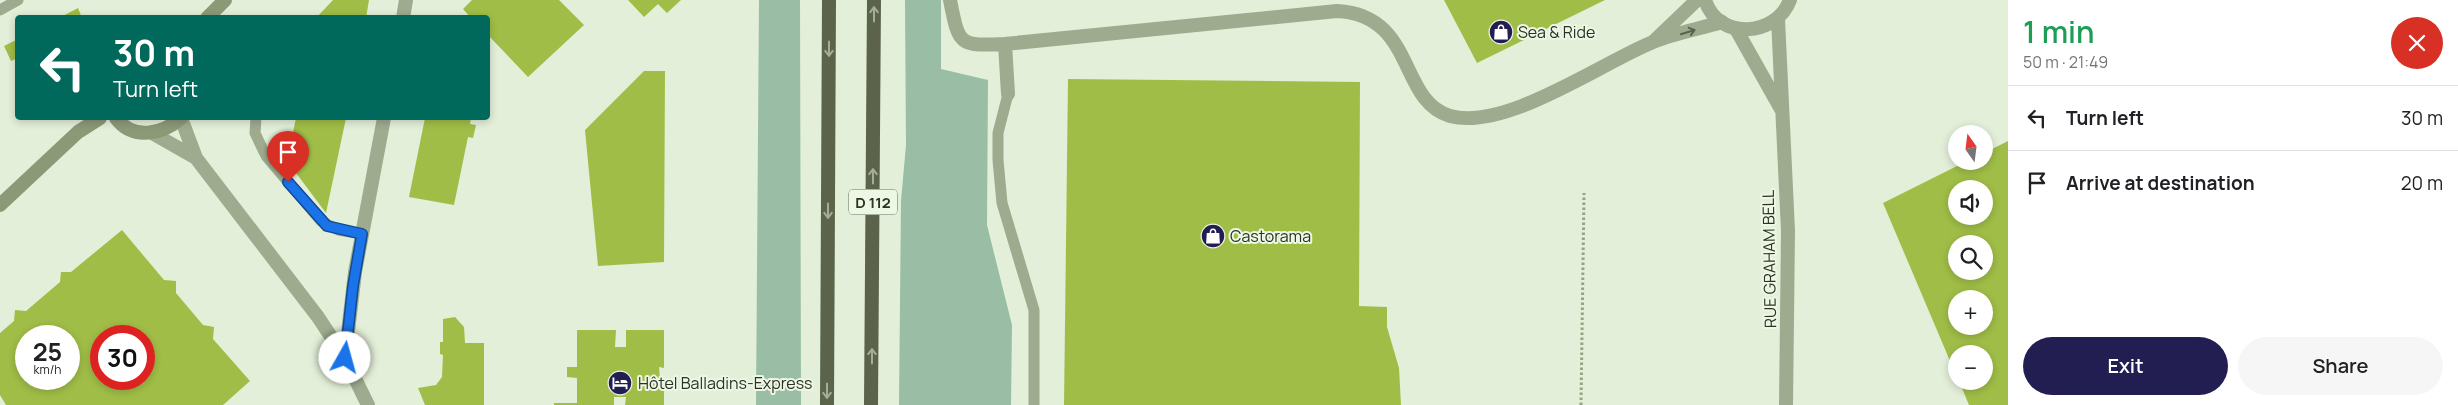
<!DOCTYPE html>
<html lang="en">
<head>
<meta charset="utf-8">
<style>
  body { margin:0; font-family:Manrope,sans-serif; background:#f6f6f6; color:#202124; height:100vh; display:flex; flex-direction:column; font-size:19px; white-space:nowrap }
  * { box-sizing:border-box; margin:0 }
  p { font-size:16px; color:#757577 }
  .icon { flex:none; width:28px; height:28px; fill:none; stroke:currentColor; stroke-width:2; stroke-linecap:round; stroke-linejoin:round }
  .map { position:relative; flex:1; overflow:hidden }
  .sheet { display:flex; flex-direction:column; background:#fff; width:450px }
  .sheet>* { flex:none }
  .hud { position:absolute; left:15px; top:15px; width:475px; height:105px; border-radius:5px; box-shadow:0 2px 8px #0003; background:#00695c; color:#fff; overflow:hidden }
  .needle { width:32px; rotate:346deg }
  .controls { position:absolute; left:1948px; top:125px; display:grid; gap:10px }
  .controls a { display:grid; place-items:center; width:45px; height:45px; border-radius:50%; background:#fff; box-shadow:0 2px 8px #0003; font-size:25px }
  .speed { position:absolute; left:15px; top:325px; display:flex; gap:10px; font-size:25px; font-weight:700; text-align:center }
  .speed>* { display:grid; place-content:center; width:65px; height:65px; border-radius:50%; background:#fff; box-shadow:0 2px 8px #0003; line-height:1 }
  .speed small { font-size:12px; font-weight:400 }
  .speed .limit { border:8px solid #d22; background:#fff; color:#111 }
  .pin { position:absolute; display:grid; place-items:center; width:42px; height:42px; color:#fff; margin:-51px -21px; border-radius:50% 50% 50% 0; rotate:-45deg; box-shadow:0 0 5px #0007 }
  .pin .icon { rotate:45deg }
  .me { position:absolute; width:55px; margin:-28px; rotate:7deg; stroke-linejoin:round; filter:drop-shadow(0 0 4px #0008) }
  .turn { display:flex; align-items:center; gap:18px; height:105px; padding:0 15px; font-size:22px }
  .turn .icon { width:65px; height:65px; stroke-width:2.5 }
  .turn b { display:block; font-size:35px; line-height:42px }
  .round { display:grid; place-items:center; flex:none; width:52px; height:52px; border-radius:26px; background:#f6f6f6 }
  .headline { display:flex; align-items:center; justify-content:space-between; height:85px; padding:0 15px }
  h1 { font-size:30px; font-weight:600; line-height:38px; color:#1e9e55 }
  .action { display:flex; gap:10px; margin-top:auto; padding:10px 15px }
  .action a { flex:1; height:58px; border-radius:30px; background:#221e51; color:#fff; font-size:20px; font-weight:600; line-height:58px; text-align:center }
  .action a+a { background:#f6f6f6; color:#202124 }
  ul { padding:0; list-style:none }
  li { display:flex; align-items:center; gap:15px; height:65px; padding:0 15px; border-top:1px solid #e0e0e0 }
  li div { flex:1 }
  li b { display:block; font-size:19px }
  li em { font-style:normal }
  main { display:flex; flex:1; min-height:0 }
  .map>svg:first-child { display:block }
</style>
</head>
<body>
<main>
<div class="map">
<svg width="2008" height="405" viewBox="0 0 2008 405">
  <rect width="100%" height="100%" fill="#e3efd8"/>
  <path fill="#99bda5" d="M759 0H800L801 405H756Z
    M905 0H941V69L988 80 987 225 1012 325 1011 405H899L901 201 906 145Z"/>
  <path fill="#a0be47" fill-rule="evenodd" d="M333 0H369L366 18H316Z
    M472 0H559L584 25 528 77 488 35V18H471L463 9Z
    M628 0H681L667 13 658 4 644 17Z
    M1444 0H1605L1477 63Z
    M78 8 82 18H59Z
    M18 39V58L11 61 4 46Z
    M644 71H665L664 262 598 266 585 130Z
    M1068 79 1360 82 1359 306 1387 307V327L1399 368 1401 405H1064Z
    M296 118H346L326 213 287 161Z
    M425 118H471L470 124 476 125 473 138 468 137 454 205 409 197Z
    M2008 141V405H1969L1959 381H1984V354H1956V375L1883 203 1967 161H1984V153ZM1956 189H1984V216H1956ZM1956 244H1984V271H1956ZM1956 299H1984V326H1956Z
    M122 230 164 280 176 281V293L203 325 214 327 213 339 250 381 223 405H6L0 395V333L14 321 15 310 26 311 60 282 61 272H71ZM26 336H69V379H26ZM101 336H144V379H101Z
    M455 317 464 327 465 343H484V405H425L418 388 436 385 442 377 443 355 440 354V342H443V319Z
    M577 330H616L615 347H626V330H664V368L659 367 660 378H664V405H625L626 397H614V405H554V403H577V378L567 377V367H577Z"/>
  <g fill="none" stroke-linecap="round" stroke-linejoin="round">
    <path stroke="#94a382" stroke-width="3" stroke-dasharray="2.5 2.5" stroke-linecap="butt" d="M1581 405 1584 193"/>
    <path stroke="#9eab8e" stroke-width="11" d="M0 10 18 0
      M1008 94 998 133V160L1002 203 1034 310V405
      M256 118 255 133 266 156 321 221 338 230 362 234"/>
    <path stroke="#9eab8e" stroke-width="14" d="M950 0C959 46 959 46 1005 44
      M403 18 406 0
      M1654 41 1697 0
      M1008 94 1005 44 1337 11C1416 15 1398 101 1450 116 1506 131 1601 63 1653 42 1675 33 1699 29 1722 22
      M345 358 355 272 384 118"/>
    <path stroke="#9eab8e" stroke-width="14" d="M1705 0C1718 41 1776 37 1790 0
      M1778 19 1788 231 1786 405
      M1736 29 1781 109
      M181 118 196 158 318 317 345 358 368 405
      M152 133 196 158"/>
    <path stroke="#8c9977" stroke-width="14" d="M207 18 225 0
      M116 118C133 141 163 134 181 118
      M0 205 78 132 100 118"/>
    <path stroke="#5b634a" stroke-width="14" d="M827 405 829 0
      M871 405 874 0"/>
  </g>
  <defs><path id="oneway-shaft" d="M-6 0H5M1.5-3L5.5 0L1.5 3" fill="none" stroke-width="1.6" stroke-linecap="round" stroke-linejoin="round" transform="scale(1.25)"/></defs>
  <g stroke="#a4ad97">
    <use href="#oneway-shaft" transform="translate(874 14) rotate(-90)"/>
    <use href="#oneway-shaft" transform="translate(829 49) rotate(90)"/>
    <use href="#oneway-shaft" transform="translate(873 176) rotate(-90)"/>
    <use href="#oneway-shaft" transform="translate(828 211) rotate(90)"/>
    <use href="#oneway-shaft" transform="translate(872 356) rotate(-90)"/>
    <use href="#oneway-shaft" transform="translate(827 391) rotate(90)"/>
  </g>
  <use stroke="#5b6250" href="#oneway-shaft" transform="translate(1688 32) rotate(-17)"/>
  <g fill="none" stroke-linecap="round" stroke-linejoin="round">
    <g stroke="#114b97" stroke-width="12">
      <path id="route" d="M288 182 327 226 362 234 353 286 345 358"/>
    </g>
    <use href="#route" stroke="#1a73e8" stroke-width="9"/>
  </g>
  <defs>
    <g id="shop-disc" transform="scale(1.25)"><circle r="9.5" fill="#221e51" stroke="#ecf7e4"/><path d="M-5-2.5h2.3a2.7 3.5 0 0 1 5.4 0H5L5.5 6h-11ZM-1.5-2.5h3a1.5 2.3 0 0 0-3 0Z" fill="#fff"/></g>
    <g id="hotel-disc" transform="scale(1.25)"><circle r="9.5" fill="#221e51" stroke="#ecf7e4"/><path d="M-6-4.5h1.5V1H6V5H4.5V3h-9V5H-6ZM-4 0a1.8 1.8 0 1 1 3.6 0ZM.5 0V-2.5h3Q6-2.5 6 0Z" fill="#fff"/></g>
  </defs>
  <g fill-rule="evenodd">
    <use href="#shop-disc" x="1501" y="32"/>
    <use href="#shop-disc" x="1213" y="236"/>
    <use href="#hotel-disc" x="620" y="383"/>
  </g>
  <g text-anchor="middle" dominant-baseline="central" stroke-width="4" stroke-linejoin="round" paint-order="stroke">
    <rect fill="#ecf7e4" stroke="#676d5f" stroke-width="1" x="849" y="189.5" width="48" height="25" rx="4"/>
    <g font-size="15" font-weight="bold" fill="#2e3226">
      <text x="873" y="202">D 112</text>
    </g>
    <g font-size="16" fill="#2e3226" stroke="#ecf7e4" text-anchor="start">
      <text x="1518" y="32">Sea &amp; Ride</text>
      <text x="1230" y="236">Castorama</text>
      <text x="638" y="383">Hôtel Balladins-Express</text>
    </g>
    <g font-size="16" fill="#2e3226" stroke="#ecf7e4">
      <text transform="translate(1769 259) rotate(-91)">RUE GRAHAM BELL</text>
    </g>
  </g>
</svg>
<div class="controls">
<a><svg class="needle" viewBox="-14 -14 28 28"><path d="M0-13l5 13h-10z" fill="#e53935"/><path d="M0 13l5-13h-10z" fill="#757577"/></svg></a>
<a><svg class="icon" aria-label="sound" viewBox="0 0 24 24"><path d="M4 9h4l5-4v14l-5-4H4zM17 9q2 3 0 6"/></svg></a>
<a><svg class="icon" aria-label="search" viewBox="0 0 24 24"><circle cx="10" cy="10" r="6"/><path d="M15 15l6 6"/></svg></a>
<a>+</a>
<a>−</a>
</div>
<div class="speed"><div>25<small>km/h</small></div><div class="limit">30</div></div>
<div class="pin" style="left:288px;top:182px;background:#d93025"><svg class="icon" aria-label="arrive" viewBox="0 0 24 24"><path d="M6 21V4h12l-3 4 3 4H6"/></svg></div>
<svg class="me" style="left:345px;top:358px" viewBox="-20 -20 40 40"><circle r="19" fill="#fff"/><path d="M0-13L10 11 0 6-10 11z" fill="#1a73e8"/></svg>
<div class="hud">
<div class="turn"><svg class="icon" aria-label="left" viewBox="0 0 24 24"><path d="M17 20v-9H6M10 6l-5 5 5 5"/></svg><div><b>30 m</b>Turn left</div></div>
</div>
</div>
<section class="sheet">
<div class="headline"><div><h1>1 min</h1><p>50 m · 21:49</p></div><a class="round" style="background:#d93025;color:#fff"><svg class="icon" aria-label="close" viewBox="0 0 24 24"><path d="M6 6l12 12M18 6L6 18"/></svg></a></div>
<ul>
<li><svg class="icon" aria-label="left" viewBox="0 0 24 24"><path d="M17 20v-9H6M10 6l-5 5 5 5"/></svg><div><b>Turn left</b></div><em>30 m</em></li>
<li><svg class="icon" aria-label="arrive" viewBox="0 0 24 24"><path d="M6 21V4h12l-3 4 3 4H6"/></svg><div><b>Arrive at destination</b></div><em>20 m</em></li>
</ul>
<div class="action"><a>Exit</a><a>Share</a></div>
</section>
</main>
</body>
</html>
